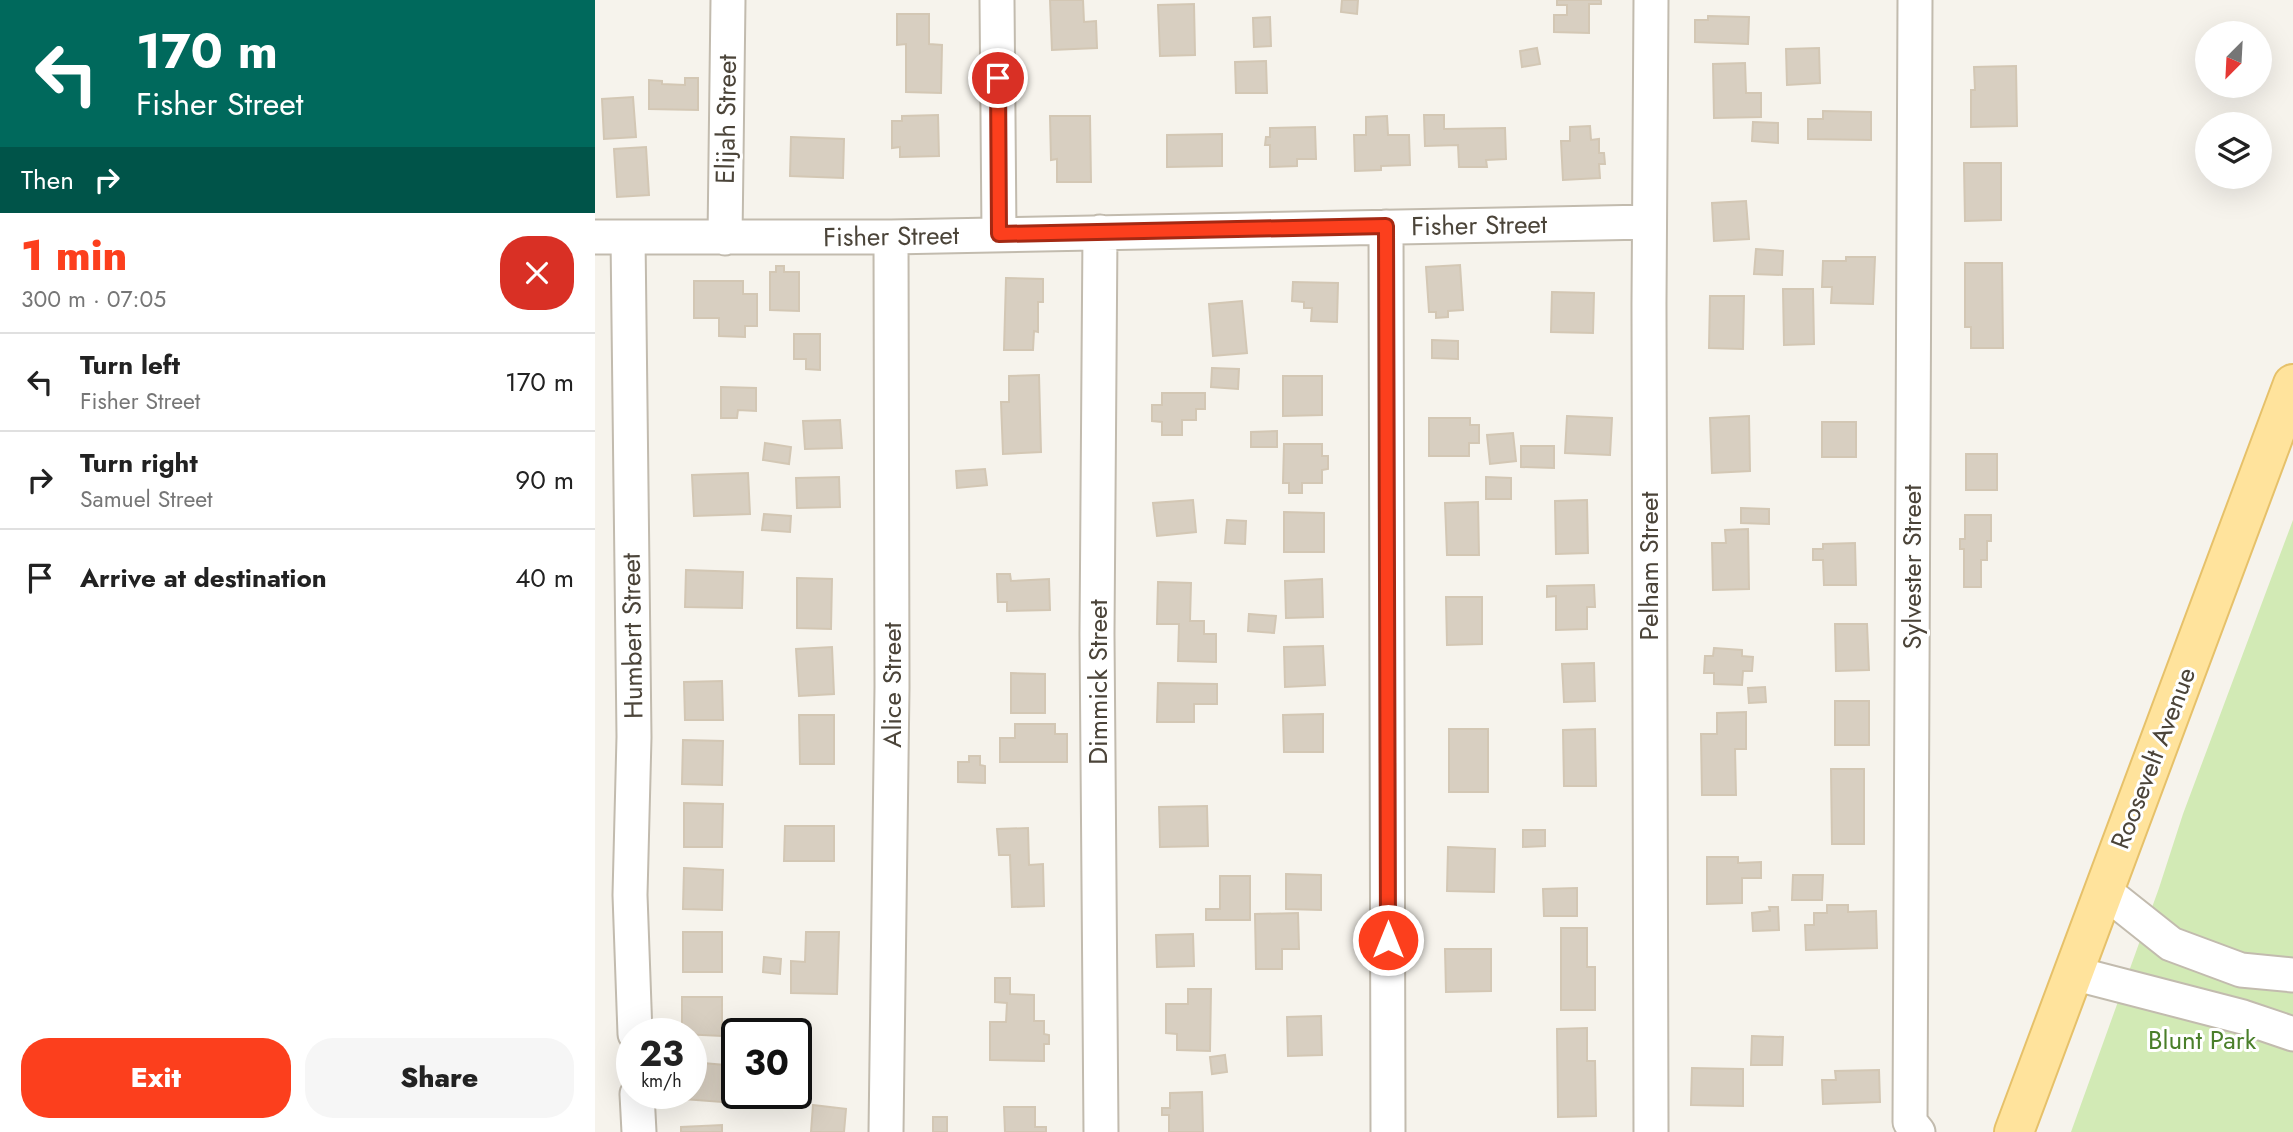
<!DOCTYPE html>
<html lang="en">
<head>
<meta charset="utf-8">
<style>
  body { margin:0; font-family:Jost,sans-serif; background:#f6f6f6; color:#222; height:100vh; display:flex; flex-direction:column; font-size:26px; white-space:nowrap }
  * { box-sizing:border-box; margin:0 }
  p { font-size:23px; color:#767676 }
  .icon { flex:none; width:38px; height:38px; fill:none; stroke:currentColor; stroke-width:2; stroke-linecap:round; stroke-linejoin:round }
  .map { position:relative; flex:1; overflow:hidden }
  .panel { display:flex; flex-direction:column; background:#fff; width:595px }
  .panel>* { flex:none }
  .top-card { background:#00695c; color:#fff; overflow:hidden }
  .needle { width:46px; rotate:204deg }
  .fabs { position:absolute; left:1600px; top:21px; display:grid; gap:14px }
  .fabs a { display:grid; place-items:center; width:77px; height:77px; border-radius:50%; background:#fff; box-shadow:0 7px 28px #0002; font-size:35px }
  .speed { position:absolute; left:21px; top:1018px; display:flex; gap:14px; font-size:35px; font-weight:700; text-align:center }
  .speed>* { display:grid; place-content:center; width:91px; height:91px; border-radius:50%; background:#fff; box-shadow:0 7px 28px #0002; line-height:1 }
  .speed small { font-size:18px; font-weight:400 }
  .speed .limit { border:4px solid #111; border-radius:10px; background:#fff; color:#111 }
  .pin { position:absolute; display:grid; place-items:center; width:60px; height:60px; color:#fff; margin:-30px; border:4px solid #fff; border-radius:50%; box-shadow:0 2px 7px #0007 }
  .me { position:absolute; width:77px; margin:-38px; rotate:0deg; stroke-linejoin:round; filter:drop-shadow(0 0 5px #0008) }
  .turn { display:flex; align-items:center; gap:24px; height:147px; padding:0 21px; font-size:32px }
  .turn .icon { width:91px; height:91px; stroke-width:2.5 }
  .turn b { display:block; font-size:49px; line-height:60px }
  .then { display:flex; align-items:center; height:66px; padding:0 21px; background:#0003; gap:14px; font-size:26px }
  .round { display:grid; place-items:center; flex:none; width:74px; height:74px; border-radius:28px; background:#f6f6f6 }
  .summary { display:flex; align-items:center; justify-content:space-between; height:119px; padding:0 21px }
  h1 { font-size:42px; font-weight:800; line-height:52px; color:#fc3f1d }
  .primary-button { display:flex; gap:14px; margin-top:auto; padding:14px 21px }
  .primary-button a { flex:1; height:80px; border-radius:28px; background:#fc3f1d; color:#fff; font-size:28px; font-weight:800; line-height:80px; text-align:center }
  .primary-button a+a { background:#f6f6f6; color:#222 }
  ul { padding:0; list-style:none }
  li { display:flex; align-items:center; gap:21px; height:98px; padding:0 21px; border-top:2px solid #e0e0e0 }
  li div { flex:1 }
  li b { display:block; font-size:26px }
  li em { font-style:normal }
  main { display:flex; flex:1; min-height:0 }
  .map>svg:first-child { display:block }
</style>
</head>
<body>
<main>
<section class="panel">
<div class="top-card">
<div class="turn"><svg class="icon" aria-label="left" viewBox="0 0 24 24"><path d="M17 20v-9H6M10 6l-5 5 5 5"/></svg><div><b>170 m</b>Fisher Street</div></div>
<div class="then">Then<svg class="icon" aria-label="right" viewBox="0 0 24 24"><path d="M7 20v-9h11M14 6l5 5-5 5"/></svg></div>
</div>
<div class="summary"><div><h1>1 min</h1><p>300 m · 07:05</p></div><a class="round" style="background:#d93025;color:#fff"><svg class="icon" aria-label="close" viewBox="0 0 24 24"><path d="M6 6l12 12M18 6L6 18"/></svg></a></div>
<ul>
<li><svg class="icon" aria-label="left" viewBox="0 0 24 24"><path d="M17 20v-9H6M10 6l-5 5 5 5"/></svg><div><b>Turn left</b><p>Fisher Street</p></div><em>170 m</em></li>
<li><svg class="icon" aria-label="right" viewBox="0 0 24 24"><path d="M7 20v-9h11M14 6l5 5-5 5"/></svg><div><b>Turn right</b><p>Samuel Street</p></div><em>90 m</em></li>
<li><svg class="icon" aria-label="arrive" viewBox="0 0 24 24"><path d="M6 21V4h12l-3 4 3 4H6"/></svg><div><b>Arrive at destination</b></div><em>40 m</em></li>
</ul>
<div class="primary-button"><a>Exit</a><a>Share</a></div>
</section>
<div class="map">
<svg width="1698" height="1132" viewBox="0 0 1698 1132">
  <rect width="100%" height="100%" fill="#f6f3ec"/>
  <path fill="#d2eab5" d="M1698 520V1132H1476L1564 888 1588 814Z"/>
  <path fill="#d8cfc1" stroke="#d3c7b4" stroke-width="2" d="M455 0H488L489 22 501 21 502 48 457 50Z
    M747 0H763L762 14 746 12Z
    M962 0H1006V4H994V33L959 32V15H972V5H962Z
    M599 4 600 55 565 56 563 5Z
    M302 14H334V44L347 45 346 93 311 92V44L302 45Z
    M1113 16 1154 17 1153 44 1100 42V20H1113Z
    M675 17 676 46 659 47 658 18Z
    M942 48 945 64 927 67 925 51Z
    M1224 48 1225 83 1192 85 1191 49Z
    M671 61 672 93H641L640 62Z
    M1150 63 1151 93H1166V117L1119 118 1118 64Z
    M1421 66 1422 126 1376 127V90H1380L1379 67Z
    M90 78H103V110L54 109V80L67 81V84L90 85Z
    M38 97 41 137 9 139 7 99Z
    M1228 111 1276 112V140L1213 139V119H1228Z
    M343 115 344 156 305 157V147L297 148V121H307V116Z
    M829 115H849V129L910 128 911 159 891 160 892 167H864L863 145 830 146Z
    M455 116H495L496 182H462V159L456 160Z
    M792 116 793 135H814L815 165 786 166V170L760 171 759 135H771V117Z
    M1158 122 1183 123V143L1157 141Z
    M995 126 996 140 1004 139V153H1009L1010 164H1004L1005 178 968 180 966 141H975V127Z
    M720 127 721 159H702V166L675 167V145H670L671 137H675V128Z
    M627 134V166L572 167V135Z
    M196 137 249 139 248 178 195 176Z
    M51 147 54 195 22 197 19 149Z
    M1369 163H1406V220L1370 221Z
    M1151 201 1154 239 1119 241 1117 203Z
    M1161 249 1188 251 1187 275 1159 274Z
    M1251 257H1280L1278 304 1236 303 1237 287H1227L1228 261H1251Z
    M1370 263H1407L1408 348H1376V327H1370Z
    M865 265 868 310 853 311V317L841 318V312H834L831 267Z
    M181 266H189V272H204V311L175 310V272H181Z
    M411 278 448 279V302H443V332L439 331 438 350H409Z
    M99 281H148V294H162V326H150V337L124 336V318H99Z
    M698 282 743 283 742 322 716 321 717 308H709V302L697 301Z
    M1188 289H1218L1219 344 1189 345Z
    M957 292 999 293 998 333 956 332Z
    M1115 296H1149L1148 349 1114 348Z
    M647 301 652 353 618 356 614 304Z
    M199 334H225V370L211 369V359H199Z
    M837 340 863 341V359L837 358Z
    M617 368 644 369 643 389 616 387Z
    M444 375 446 452 408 454 406 402H414V376Z
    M688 376H727V415L688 416Z
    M126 387 161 388V411L143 410 142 418H126Z
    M567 393H610V409H601V420H587V435H567V422L557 421V405H567Z
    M972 416 1017 418 1015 455 970 453Z
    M1154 416 1155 471 1117 473 1115 418Z
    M834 418H875V425H884V443H874V456H834Z
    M245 420 247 448 210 449 208 421Z
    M1227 422H1261V457H1227Z
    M682 431V447H656V432Z
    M918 433 921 461 895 464 892 435Z
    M170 443 196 447 194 464 168 460Z
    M689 444H727V456H733V469L727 470V483H707V493H694V483H688Z
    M926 446H959V468L926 467Z
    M1371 454H1402V490H1371Z
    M390 469 392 485 362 488 361 471Z
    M153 473 155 514 99 516 97 475Z
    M244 477 245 507 202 508 201 478Z
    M891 477 916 478V499H891Z
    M598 500 601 532 562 536 558 503Z
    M992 500 993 553 961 554 960 501Z
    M883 502 884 555H852L850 503Z
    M1146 508 1174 509V524L1146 523Z
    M689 512 729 513V552H689Z
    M169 514 196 516 195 532 167 530Z
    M1370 515H1396V541H1392V560H1386V587H1369V549H1365V539H1370Z
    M632 520 651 521 650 544 630 543Z
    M1153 529 1154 589 1118 590 1117 543H1131L1130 530Z
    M1260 543 1261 585H1229L1228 560H1218V549H1228V544Z
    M91 570 148 572 147 608 90 607Z
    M402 574H415L416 581 454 579 455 610 412 611V602H403Z
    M202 578 237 579 236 629 202 628Z
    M727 579 728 617 691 618 690 581Z
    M563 582 596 583 595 621H609V634H621V662L583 661 584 624H562Z
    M999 585 1000 607H992V629L961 630V596L952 597V586Z
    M851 597H887V644L852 645Z
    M654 614 681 616 679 633 653 631Z
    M1240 624H1272L1274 670 1241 671Z
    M728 646 730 685 690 687 689 647Z
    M237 647 239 694 204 696 201 649Z
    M1119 648 1147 650V656L1158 657 1157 671H1148L1147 685 1119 684V673H1109L1110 656H1118Z
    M999 663 1000 701 969 702 967 664Z
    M416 673 450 674V713H416Z
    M127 681 128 720H90L89 682Z
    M563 683 622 684V704H599V722H562Z
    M1170 687 1171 702 1154 703 1153 688Z
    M1240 701H1274V745H1240Z
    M1151 712V749H1140L1141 795H1107L1106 734H1122V713Z
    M728 714V752H689L688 715Z
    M204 715H239V764H205Z
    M420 724H460V734H472V762H405V738H420Z
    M854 729H893V792H854Z
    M1000 729 1001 786H969L968 730Z
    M88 740 128 741 127 785 87 784Z
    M374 756H385V765L390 766V783L363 782V762H374Z
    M1236 769H1269V844H1237Z
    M89 803 128 804 127 847H89Z
    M612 806 613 846 565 847 564 807Z
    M190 826H239V861H189Z
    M433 828 434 865 448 864 449 906 417 907 415 855H404L402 829Z
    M928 830H950V846L928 847Z
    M853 847 900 849 899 892 852 891Z
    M1112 857H1143V863L1166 862V878H1147V903L1112 904Z
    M89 868 128 870 127 910 88 909Z
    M691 874 726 875V910L691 909Z
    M1198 875H1228L1227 900H1197Z
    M625 876H655V920H611V909H625Z
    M982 888V916H949L948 889Z
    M1232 905H1253V912L1281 911 1282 948 1211 950 1210 925H1219V913H1232Z
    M1174 907H1183L1184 930 1158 931 1157 913 1175 911Z
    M703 913 704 949H687V969H661L660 914Z
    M966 928H992V967H1000V1010H966Z
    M88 932H127V972H88Z
    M211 932H244L242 994 196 993V961L210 962Z
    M598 934 599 966 562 967 561 935Z
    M850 949H896V991L851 992Z
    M169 957 186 959 185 974 168 972Z
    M400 978H415V994L439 995V1021H449V1034L454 1035V1044H449V1061L395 1060V1022H411L412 1003 400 1002Z
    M593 989H616L615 1051 582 1050V1034L571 1033V1004H593Z
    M87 997H127V1036L87 1034Z
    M726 1016 727 1055 693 1056 692 1017Z
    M992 1028V1061H1000L1001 1116 963 1117 962 1029Z
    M1157 1036 1188 1037 1187 1065H1156Z
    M630 1055 632 1072 617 1074 615 1057Z
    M96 1062 130 1065 127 1102 89 1099 90 1094H96Z
    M1097 1068 1148 1069V1106L1096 1105Z
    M1284 1070 1285 1102 1228 1104 1227 1080H1241L1240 1071Z
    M607 1092 608 1132H574V1115H567V1108H575V1093Z
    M218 1105 251 1109 249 1132H216Z
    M409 1107H440V1127H451V1132H410Z
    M338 1117H352V1132H338Z
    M127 1125V1132H86V1127Z"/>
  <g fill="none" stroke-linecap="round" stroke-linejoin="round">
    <g stroke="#c2bbae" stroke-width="37">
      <path id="minor" d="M402 0 404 234
        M1056 0 1054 304 1056 1132
        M1320 0 1315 1122 1323 1132
        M791 227 793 1132
        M505 232 502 634 506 1132
        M0 237H296L1054 222
        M33 237 39 737 35 895 40 1034
        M130 238 133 0
        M1508 890 1576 944 1646 970 1698 975
        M1478 973 1648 1017 1698 1034
        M42 1094 44 1132
        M291 1132 297 687 296 237"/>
    </g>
    <g stroke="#e6c16a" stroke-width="42">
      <path id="major" d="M1419 1132 1698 384"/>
    </g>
    <use href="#minor" stroke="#fff" stroke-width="33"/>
    <use href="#major" stroke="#ffe39c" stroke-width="38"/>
  </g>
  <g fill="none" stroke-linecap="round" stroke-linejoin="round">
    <g stroke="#a42913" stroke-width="18">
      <path id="route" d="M403 78 404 234 791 226 793 940"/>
    </g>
    <use href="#route" stroke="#fc3f1d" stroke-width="12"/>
  </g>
  <g text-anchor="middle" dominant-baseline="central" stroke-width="6" stroke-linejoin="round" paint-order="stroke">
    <g font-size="26" fill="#4b4439" stroke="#fff">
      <text transform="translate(131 119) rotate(-89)">Elijah Street</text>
      <text transform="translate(884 225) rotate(-1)">Fisher Street</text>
      <text transform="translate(296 236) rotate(-1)">Fisher Street</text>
      <text transform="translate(1054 566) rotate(-90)">Pelham Street</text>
      <text transform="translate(1317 567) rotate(-90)">Sylvester Street</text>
      <text transform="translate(37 636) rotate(-91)">Humbert Street</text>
      <text transform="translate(503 682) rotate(-90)">Dimmick Street</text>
      <text transform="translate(297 685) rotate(-90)">Alice Street</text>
      <text transform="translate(1558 758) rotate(-69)">Roosevelt Avenue</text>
    </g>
    <g font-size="26" fill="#4a7f2a" stroke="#fff">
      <text x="1607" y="1040">Blunt Park</text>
    </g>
  </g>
</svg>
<div class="fabs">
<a><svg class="needle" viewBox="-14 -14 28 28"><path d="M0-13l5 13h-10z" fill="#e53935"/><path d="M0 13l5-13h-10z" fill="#767676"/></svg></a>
<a><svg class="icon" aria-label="layers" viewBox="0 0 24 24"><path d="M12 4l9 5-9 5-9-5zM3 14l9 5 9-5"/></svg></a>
</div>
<div class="speed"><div>23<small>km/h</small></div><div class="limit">30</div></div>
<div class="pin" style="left:403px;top:78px;background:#d93025"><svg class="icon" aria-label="arrive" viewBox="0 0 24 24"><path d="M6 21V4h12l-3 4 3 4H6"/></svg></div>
<svg class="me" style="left:793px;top:940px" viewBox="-20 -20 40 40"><circle r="17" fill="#fc3f1d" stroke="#fff" stroke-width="3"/><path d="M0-11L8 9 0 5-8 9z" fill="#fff"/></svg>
</div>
</main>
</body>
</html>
